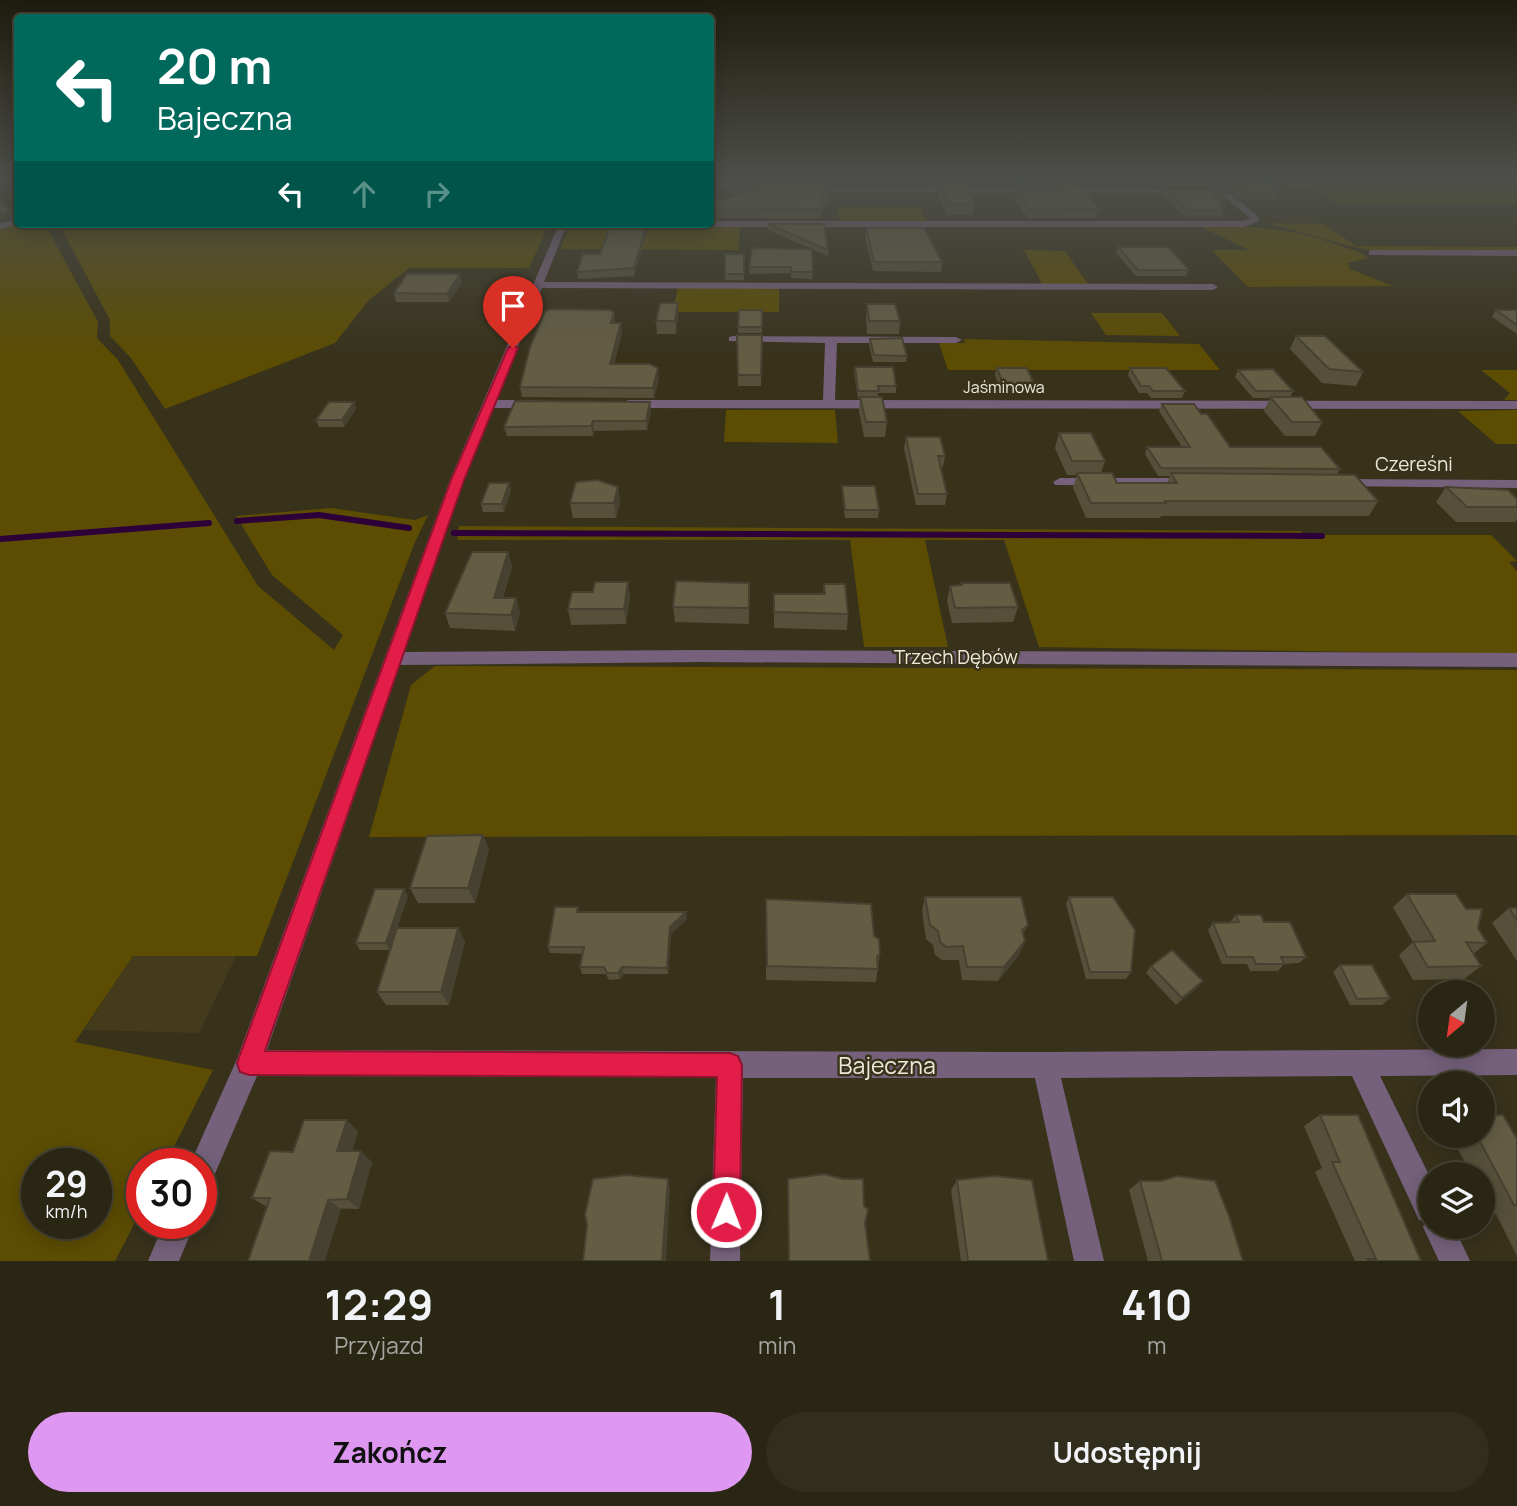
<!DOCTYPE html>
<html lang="pl">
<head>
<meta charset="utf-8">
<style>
  body { margin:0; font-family:Manrope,sans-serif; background:#322e1d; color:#f1f3f6; height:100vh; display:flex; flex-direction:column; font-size:26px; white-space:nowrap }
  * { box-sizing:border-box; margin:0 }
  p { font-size:23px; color:#a5a5a0 }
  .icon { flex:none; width:38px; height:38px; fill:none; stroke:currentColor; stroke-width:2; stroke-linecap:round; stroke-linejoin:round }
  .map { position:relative; height:1261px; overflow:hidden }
  .details { display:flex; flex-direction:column; background:#2a2614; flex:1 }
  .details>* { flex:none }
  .guide { position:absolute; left:14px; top:14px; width:700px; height:214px; border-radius:7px; box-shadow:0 4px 18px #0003,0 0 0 2px #464334; background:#00695c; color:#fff; overflow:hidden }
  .needle { width:46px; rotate:209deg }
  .buttons { position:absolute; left:1418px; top:980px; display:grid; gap:14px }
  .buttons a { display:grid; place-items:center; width:77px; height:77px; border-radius:50%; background:#2a2614; box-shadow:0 4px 18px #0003,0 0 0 2px #464334; font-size:35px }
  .speed { position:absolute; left:21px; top:1148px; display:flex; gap:14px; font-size:35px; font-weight:700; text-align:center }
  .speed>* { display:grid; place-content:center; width:91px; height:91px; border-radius:50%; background:#2a2614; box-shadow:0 4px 18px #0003,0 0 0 2px #464334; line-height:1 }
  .speed small { font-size:18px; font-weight:400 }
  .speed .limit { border:10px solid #d22; background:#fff; color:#111 }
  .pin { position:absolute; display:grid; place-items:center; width:60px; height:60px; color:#fff; margin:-72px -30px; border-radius:50% 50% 50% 0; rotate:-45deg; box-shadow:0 0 7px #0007 }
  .pin .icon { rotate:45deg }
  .me { position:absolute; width:77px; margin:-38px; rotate:1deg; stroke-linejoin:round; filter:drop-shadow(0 0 5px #0008) }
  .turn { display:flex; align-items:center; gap:24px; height:147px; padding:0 28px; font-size:32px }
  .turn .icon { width:91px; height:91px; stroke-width:2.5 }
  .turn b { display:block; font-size:49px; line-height:60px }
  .lanes { display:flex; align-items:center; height:66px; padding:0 28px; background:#0003; justify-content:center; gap:35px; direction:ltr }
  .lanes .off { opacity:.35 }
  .eta { display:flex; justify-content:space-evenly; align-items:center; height:119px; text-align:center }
  .eta b { font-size:42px; font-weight:700; line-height:49px }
  .primary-button { display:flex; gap:14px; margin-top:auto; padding:14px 28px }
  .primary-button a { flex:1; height:80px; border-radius:42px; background:#de98f2; color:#111; font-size:28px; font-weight:700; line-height:80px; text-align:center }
  .primary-button a+a { background:#322e1d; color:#f1f3f6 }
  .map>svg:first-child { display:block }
</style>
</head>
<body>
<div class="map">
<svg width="1517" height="1261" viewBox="0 0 1517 1261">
  <rect width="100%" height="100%" fill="#38321b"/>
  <path fill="#433b1c" d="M133 956H236L199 1033 84 1030Z"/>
  <path fill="#5c4d03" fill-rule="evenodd" d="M1280 179H1492L1517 192V203H1335L1315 189 1292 188Z
    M837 207H921L926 222 840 221Z
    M1271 223 1324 224 1356 246 1517 247V251L1370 250C1338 245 1307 232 1275 226Z
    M18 224H45L98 322 97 338 118 360 258 586 334 650 343 635 272 575 236 516 331 508 415 520 428 515 415 542 257 956H133L75 1042 213 1070 165 1164H142V1209L115 1261H0V227ZM37 1164H96V1223H37Z
    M59 224H549L529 268H409L368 301 335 343 165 409 131 358 110 336V320Z
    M1197 225C1248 225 1296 228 1343 247 1353 250 1361 251 1368 258L1348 263 1350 269 1393 286 1248 287 1212 250H1249Z
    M576 227H740L739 250 560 249 568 230Z
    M1024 250 1065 251 1088 284H1042Z
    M678 286 779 287V312H673Z
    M1091 313H1162L1180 336 1106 335Z
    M964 339 1199 344 1220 370H948L939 343H965Z
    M1481 370H1517V400H1504L1510 393Z
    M726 410H835L838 443 724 442Z
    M1517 410V444H1496L1458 411Z
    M459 526 1301 531 1304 535H1491L1517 561 1509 562 1517 571V654L1039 647 1004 540H925L948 647H864L850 540H460L457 539Z
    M435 666 1517 670V835L369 837 411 685Z"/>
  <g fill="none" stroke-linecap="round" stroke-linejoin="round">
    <path stroke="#2d0039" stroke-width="6" d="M237 521 319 515 409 528
      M454 533 1322 536
      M0 539 209 523"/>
    <path fill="#75617b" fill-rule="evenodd" d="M1203 179H1212L1259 217V221L1244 227H710L706 224H710V221H1243L1250 218Z
      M808 188 1186 189 1190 191 1186 193 805 192Z
      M18 219V224H21L0 229V223Z
      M559 224H607L603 227H566L544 282 1213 284 1218 287 1213 290 542 288 496 400H537L543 404 537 408H493L464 480 404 652 701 650 1517 653V667L701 662 400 665 267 1050 1045 1052 1517 1049V1075L1380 1076 1430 1177V1227H1454L1470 1261H1439L1423 1227 1425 1222 1419 1220 1352 1076 1061 1078 1104 1261H1074L1035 1078H743L740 1261H710L716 1077 257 1076 211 1183 201 1187V1164H190L237 1059 450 480Z
      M1372 250H1517V256L1369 255V251Z
      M733 336 956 337 962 340 956 343H837L835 400 1517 401V409L628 408 622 404 628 400H823L825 343 729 341V337Z
      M1060 478H1192L1199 482 1192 486 1055 485 1053 482Z
      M1339 479 1517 480V488L1334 486 1332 483Z
      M164 1223H195L179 1261H148Z"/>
  </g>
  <path fill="#56503a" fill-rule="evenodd" d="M710 179H829V186L831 195 830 204H822V218H710ZM755 186H758L728 199H721Z
    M929 179H960L959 184 975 204 973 215H947L937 195 938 186H932Z
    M1042 179H1074L1072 186H1047Z
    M1145 179H1210L1207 186H1152Z
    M1215 179H1264L1279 191 1275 200H1243Z
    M1055 186 1098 209 1095 218H1027L1015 199 1017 190H1054Z
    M1164 189 1227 194 1225 201H1218L1224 207 1223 209 1224 210 1222 217H1185L1162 195Z
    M649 224 634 276 578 279 577 272 600 254Z
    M768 224 828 250V256L768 230Z
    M866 228 942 262 941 272 873 271 865 237Z
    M1118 247 1189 270 1186 276H1136L1116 253Z
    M752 248 813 272 812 279 791 278V273L749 274Z
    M725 254H744V280H725Z
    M462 282 449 302H396L394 293Z
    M867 304 900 321 899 334H867L866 317Z
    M762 310V333H738V327Z
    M1496 310H1517V334L1492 317Z
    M614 313 615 323H621L622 333 614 364 659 378 654 398 522 397 520 387Z
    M678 316 676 334H657L656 321Z
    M737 335H762L761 386H738Z
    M1296 336 1363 372 1356 386 1322 383 1290 349Z
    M870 339 907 356 906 362H873L869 345Z
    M855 367 896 386V393H878V397L887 422 885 437H864L859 411 860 398H858L854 374Z
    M997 368 1035 386 1033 393H1002L995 375Z
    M1130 368 1185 391 1182 398H1151L1147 393H1139L1128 375Z
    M1238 370 1293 391 1290 397 1322 422 1315 436H1285L1264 411 1270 398H1253L1235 377Z
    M354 402 356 409 344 427H319L316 420Z
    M1162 404 1201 414 1230 447 1340 469 1337 474 1378 501 1369 516H1161L1160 518H1086L1073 488 1077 475H1067L1055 448 1059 433 1105 461 1101 473 1117 483H1167L1170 476H1158L1145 454 1147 447H1182L1159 411Z
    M651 411 647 430 594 431 593 436H507L504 427Z
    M906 437 945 456 943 467H941L947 494 945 505H916L904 448Z
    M509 483 511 491 504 512H483L481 504Z
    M842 486 879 510 878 518H845L842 494Z
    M618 487 620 502 616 518H573L570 503Z
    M1446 487 1517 499V519L1515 522H1456L1436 502Z
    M508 552 512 567 503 598H516L520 613 515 631 450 628 445 613Z
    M628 582 630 597 626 624 571 625 568 609 593 592Z
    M749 583V624L675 622 673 607Z
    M961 583 1018 607 1013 622 952 623 947 601 950 586 960 585Z
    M824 584 848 614 847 630 774 628V594H823Z
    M483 835 489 850 475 903H418L410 888Z
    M1407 894 1478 928 1487 943 1473 954 1481 966 1464 979 1413 980 1399 955 1413 942 1393 907Z
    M408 896 397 928H458L465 942 449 1005H386L377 992 390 950H360L356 943Z
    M925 897 1028 925 1023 934 1019 955 998 981 962 980 959 960H942L935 955 933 945 926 939 922 911Z
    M1069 897 1131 972 1126 979H1086L1066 904Z
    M766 899 874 936 880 953 876 982 766 980Z
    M1509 908H1517V961L1492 923Z
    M580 912 687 919 671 934 668 974H624L620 979 609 980 606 974H582L580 967 582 954 550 953 548 947Z
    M1236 915 1264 922 1306 957 1299 963 1284 964 1278 971H1250L1247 964H1222L1208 930 1213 923 1230 922Z
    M1340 965 1390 998 1382 1005H1350L1333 972Z
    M1151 966 1203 981 1197 988 1176 1005 1146 973Z
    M1320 1115 1421 1261H1355L1315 1172 1322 1168 1304 1126Z
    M358 1131 352 1151 372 1162 359 1209 267 1207 252 1198 293 1152Z
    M1451 1136H1482L1517 1139V1256L1496 1214H1492L1482 1195V1174H1471Z
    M788 1179 865 1223 870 1261H788Z
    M957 1180 1048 1261H961L951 1190Z
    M1140 1181 1243 1261H1148L1129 1190Z"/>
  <path fill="#464130" d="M749 179H755V186L721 199 710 201V192Z
    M13 211 17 217 0 220V214Z
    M647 224H649L634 276V268Z
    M460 274 462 282 449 302 447 294Z
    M678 303V316L676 334 675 321Z
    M614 313 615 322 612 333 611 323Z
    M621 323 622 333 611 374 610 364Z
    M658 368 659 378 654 398 653 388Z
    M354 402 356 409 344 427 342 420Z
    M650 402 651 411 647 430 646 421Z
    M593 421 594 431 593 436 591 426Z
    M509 483 511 491 504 512 502 504Z
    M618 487 620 502 616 518 614 503Z
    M508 552 512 567 498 613 494 598Z
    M628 582 630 597 626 624 624 609Z
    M516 598 520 613 515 631 511 615Z
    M483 835 489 850 475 903 468 888Z
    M404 889 408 896 390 950 386 943Z
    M686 912 687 919 671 934 668 974 667 968 670 927Z
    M458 928 465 942 449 1005 441 992Z
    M1025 941 1019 955 998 981 1004 967Z
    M622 967 624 974 620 979 618 973Z
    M1203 981 1197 988 1176 1005 1182 998Z
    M347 1120 358 1131 349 1162 337 1151Z
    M361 1151 372 1162 359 1209 347 1199Z
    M668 1179 670 1189 666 1261H662Z
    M328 1200 341 1209 325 1261H309Z"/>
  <path fill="#645d44" stroke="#464130" stroke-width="2" d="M710 179H749L721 190 710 192Z
    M1230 179H1264L1279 191H1246Z
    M938 184H965L975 204H948Z
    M758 186H830L831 195H820L823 209 710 208V200L728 199Z
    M1055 186H1081L1098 209 1029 208 1017 190H1058Z
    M1164 189H1221L1227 194H1212L1224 207H1221L1224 210H1187Z
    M0 201 13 211 0 214Z
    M611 224H647L634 268 577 272 583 254H600Z
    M768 224H824L828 250Z
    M866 228H924L942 262H874Z
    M1118 247H1168L1189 270H1138Z
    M752 248 812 249 813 272H791V267H749Z
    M725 254H744V274H725Z
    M407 274H460L447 294 394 293Z
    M660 303H678L675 321H656Z
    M867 304H895L900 321H869Z
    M551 309 611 310 614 313 611 323H621L610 364H650L658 368 653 388 520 387 530 347 545 311Z
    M739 310H762V327H738Z
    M1496 310H1517V325Z
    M737 335H762L761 375H738Z
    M1296 336H1325L1363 372 1329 369Z
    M902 338 907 356 874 355 870 339Z
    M855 367H893L896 386H878L879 391H858Z
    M997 368H1027L1035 386H1004Z
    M1130 368H1166L1185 391H1153L1149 386H1141Z
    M1273 369 1293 391H1256L1238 370Z
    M860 397H882L887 422H866Z
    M1270 397H1302L1322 422H1292Z
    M515 401 650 402 646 421H593L591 426 504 427Z
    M329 402H354L342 420H316Z
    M1162 404H1194L1201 414H1207L1230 447H1321L1340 469 1161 468 1147 447H1190Z
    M1059 433H1091L1105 461H1072Z
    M906 437H940L945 456H938L947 494H918Z
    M1077 473H1112L1117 483H1177L1171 473 1355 475 1378 501H1165L1166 503H1091Z
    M597 480 618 487 614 503H570L576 482Z
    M489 483H509L502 504H481Z
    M842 486H875L879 510H845Z
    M1446 487 1508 490 1517 499V507H1467Z
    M472 552H508L494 598H516L511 615 445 613Z
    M676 581 749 583V608L673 607Z
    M595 582H628L624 609H568L572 592H593Z
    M961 583H1010L1018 607 955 608 950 586 962 585Z
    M824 584H845L848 614 774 612V594H825Z
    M483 835 468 888H410L427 836Z
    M375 889H404L386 943H356Z
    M1407 894H1456L1466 909H1482L1478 928 1487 943 1466 942 1481 966 1428 967 1413 942 1435 941Z
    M925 897H1021L1028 925 1022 930 1025 941 1004 967H967L963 946 946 947 940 942 938 931 930 925Z
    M1069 897H1113L1135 930 1131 972H1090Z
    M766 899 871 904 874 936 879 939 880 953 877 957 878 969 767 966Z
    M555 907H578L577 912H686L670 927 667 968 622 967 618 973H607L604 967H580L584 947H548Z
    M1509 908H1517V920Z
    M1236 915H1261L1264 922H1290L1306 957H1281L1284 964H1256L1253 957H1227L1213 923 1239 922Z
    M397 928H458L441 992H377Z
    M1172 950 1203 981 1182 998 1151 966Z
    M1340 965H1372L1390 998 1357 999Z
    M1320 1115H1358L1421 1261H1368L1367 1259H1376L1332 1162H1340Z
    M1482 1115H1503L1517 1139V1205H1514L1477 1136H1482Z
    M304 1120H347L337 1151H361L347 1199 328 1200 309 1261H248L270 1198H252L270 1151 293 1152Z
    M824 1174 843 1179H863L864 1206 868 1209 865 1223 870 1261H789L788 1179Z
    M626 1175 668 1179 662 1261H583L587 1225 585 1214 593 1179Z
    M994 1176 1032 1180 1048 1261H968L957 1180Z
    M1177 1176 1215 1181 1229 1216 1243 1261H1162L1140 1181H1161Z"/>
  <linearGradient id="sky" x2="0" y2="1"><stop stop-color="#1f1c0f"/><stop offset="0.5" stop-color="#4d4f4a"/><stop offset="1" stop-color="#4d4f4a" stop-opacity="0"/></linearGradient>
  <rect width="1517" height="356" fill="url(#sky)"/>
  <path fill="#e11d48" stroke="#92132f" stroke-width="2" d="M513 345 518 348 464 480 265 1051 730 1053 738 1056 742 1065 740 1212 736 1221 726 1225 716 1221 713 1212 717 1077 249 1075 240 1072 237 1063 451 480 508 348Z"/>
  <g text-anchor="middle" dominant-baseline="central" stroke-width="5" stroke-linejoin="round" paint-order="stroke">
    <g font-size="16" fill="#ece8da" stroke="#38321b">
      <text x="1004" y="387">Jaśminowa</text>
    </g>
    <g font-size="19" fill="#ece8da" stroke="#38321b">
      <text x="1414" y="464">Czereśni</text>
      <text x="956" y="657">Trzech Dębów</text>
    </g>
    <g font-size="23" fill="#ece8da" stroke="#38321b">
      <text x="887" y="1065">Bajeczna</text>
    </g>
  </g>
</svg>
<div class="buttons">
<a><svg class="needle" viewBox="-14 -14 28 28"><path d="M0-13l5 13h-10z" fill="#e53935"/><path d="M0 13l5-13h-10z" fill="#a5a5a0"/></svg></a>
<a><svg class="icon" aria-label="sound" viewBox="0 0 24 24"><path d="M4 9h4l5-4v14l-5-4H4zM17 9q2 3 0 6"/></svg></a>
<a><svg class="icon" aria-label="layers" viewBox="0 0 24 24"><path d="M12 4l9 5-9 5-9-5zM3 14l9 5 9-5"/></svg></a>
</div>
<div class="speed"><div>29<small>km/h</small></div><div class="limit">30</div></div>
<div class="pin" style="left:513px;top:348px;background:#d93025"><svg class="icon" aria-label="arrive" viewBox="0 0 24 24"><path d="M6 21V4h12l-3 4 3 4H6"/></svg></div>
<svg class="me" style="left:726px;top:1212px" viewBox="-20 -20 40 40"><circle r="17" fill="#e11d48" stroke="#fff" stroke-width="3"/><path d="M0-11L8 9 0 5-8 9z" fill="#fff"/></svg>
<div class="guide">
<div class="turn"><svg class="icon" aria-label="left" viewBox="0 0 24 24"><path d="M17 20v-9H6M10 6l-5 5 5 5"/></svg><div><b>20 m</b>Bajeczna</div></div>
<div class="lanes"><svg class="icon" aria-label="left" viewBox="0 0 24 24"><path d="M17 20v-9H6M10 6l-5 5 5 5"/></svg><svg class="icon off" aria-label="ahead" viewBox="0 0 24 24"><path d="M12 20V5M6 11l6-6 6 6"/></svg><svg class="icon off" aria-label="right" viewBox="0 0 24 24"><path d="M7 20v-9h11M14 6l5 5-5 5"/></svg></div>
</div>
</div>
<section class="details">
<div class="eta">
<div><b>12:29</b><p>Przyjazd</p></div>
<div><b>1</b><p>min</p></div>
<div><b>410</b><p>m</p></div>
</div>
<div class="primary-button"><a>Zakończ</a><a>Udostępnij</a></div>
</section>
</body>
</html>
